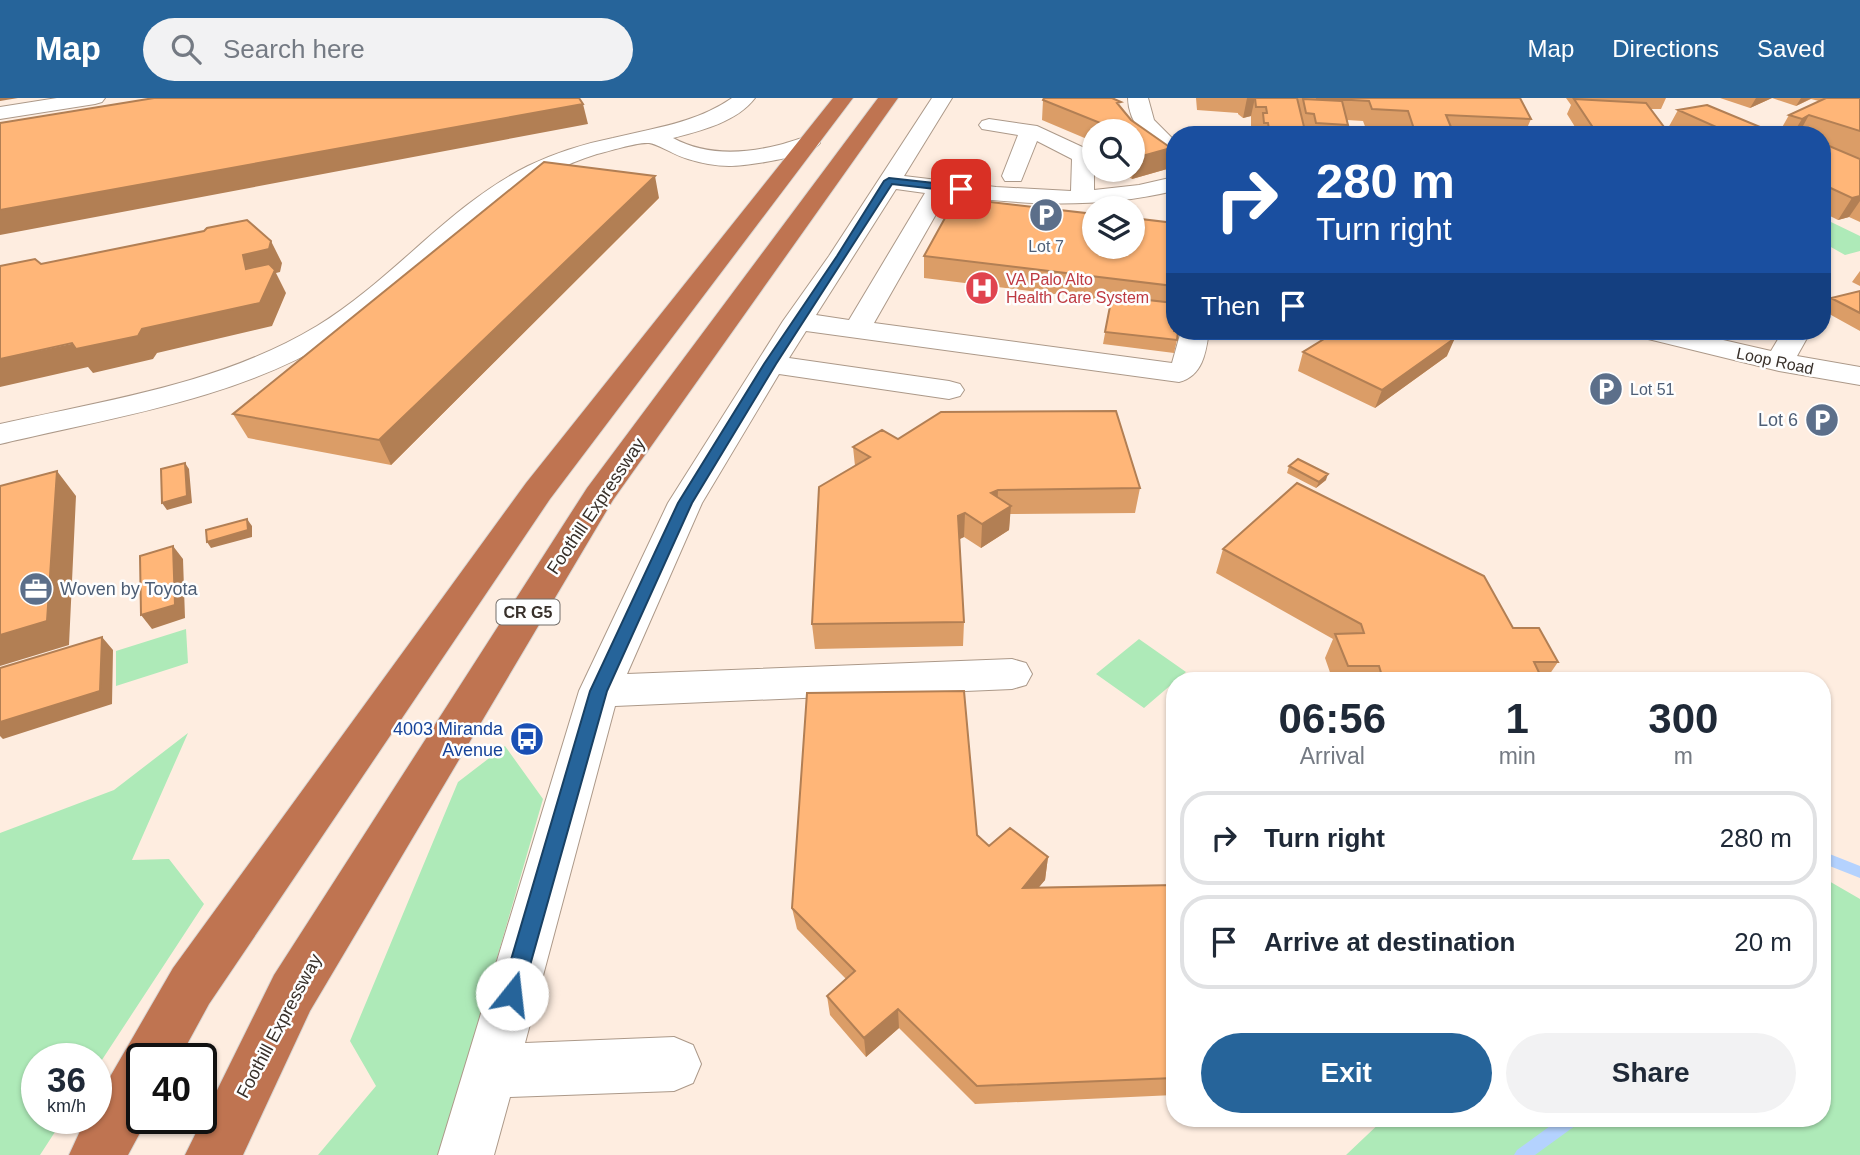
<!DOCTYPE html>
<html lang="en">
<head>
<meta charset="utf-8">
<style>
  body { margin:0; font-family:Helvetica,sans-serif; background:#f2f2f3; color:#1f2937; height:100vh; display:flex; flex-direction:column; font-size:26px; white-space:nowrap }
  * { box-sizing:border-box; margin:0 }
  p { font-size:23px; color:#747a83 }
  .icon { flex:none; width:38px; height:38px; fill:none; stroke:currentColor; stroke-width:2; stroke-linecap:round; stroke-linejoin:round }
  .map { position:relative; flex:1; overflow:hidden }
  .side { position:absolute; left:1166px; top:574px; width:665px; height:455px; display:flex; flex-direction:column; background:#fff; border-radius:28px; box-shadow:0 2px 5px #0004 }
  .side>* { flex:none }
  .top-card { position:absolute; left:1166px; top:28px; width:665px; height:214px; border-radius:28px; box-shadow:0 2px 5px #0004; background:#1a4fa0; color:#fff; overflow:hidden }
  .controls { position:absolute; left:1082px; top:21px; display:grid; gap:14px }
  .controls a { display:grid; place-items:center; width:63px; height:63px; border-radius:50%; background:#fff; box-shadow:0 2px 5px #0004; font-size:35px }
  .speed { position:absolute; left:21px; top:945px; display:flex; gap:14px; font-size:35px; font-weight:700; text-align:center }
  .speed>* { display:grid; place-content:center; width:91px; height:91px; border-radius:50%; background:#fff; box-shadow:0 2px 5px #0004; line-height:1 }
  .speed small { font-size:18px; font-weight:400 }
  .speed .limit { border:4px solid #111; border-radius:10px; background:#fff; color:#111 }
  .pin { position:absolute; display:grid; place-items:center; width:60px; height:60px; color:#fff; margin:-30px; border-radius:14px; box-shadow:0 4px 10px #0006 }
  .me { position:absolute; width:77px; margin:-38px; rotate:16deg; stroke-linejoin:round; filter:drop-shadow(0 0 5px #0008) }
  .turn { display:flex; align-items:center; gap:24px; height:147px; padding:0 35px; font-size:32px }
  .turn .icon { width:91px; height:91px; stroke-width:2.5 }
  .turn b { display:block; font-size:49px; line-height:60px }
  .then { display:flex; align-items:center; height:66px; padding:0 35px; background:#0003; gap:14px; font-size:26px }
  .eta { display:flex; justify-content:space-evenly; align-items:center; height:119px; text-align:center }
  .eta b { font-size:42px; font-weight:700; line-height:49px }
  .button { display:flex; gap:14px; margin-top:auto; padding:14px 35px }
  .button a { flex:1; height:80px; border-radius:42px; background:#26649a; color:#fff; font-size:28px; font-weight:700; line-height:80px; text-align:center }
  .button a+a { background:#f2f2f3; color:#1f2937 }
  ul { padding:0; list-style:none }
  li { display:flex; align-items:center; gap:21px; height:94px; margin:0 14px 10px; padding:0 21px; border:4px solid #e0e1e3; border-radius:28px }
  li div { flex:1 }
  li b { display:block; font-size:26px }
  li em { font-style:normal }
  header { display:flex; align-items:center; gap:42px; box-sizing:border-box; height:98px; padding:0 35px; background:#26649a; color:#fff }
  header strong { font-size:33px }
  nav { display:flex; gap:38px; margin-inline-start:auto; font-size:24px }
  .search { width:490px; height:63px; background:#f2f2f3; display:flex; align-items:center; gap:18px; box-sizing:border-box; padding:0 24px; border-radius:38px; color:#747a83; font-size:26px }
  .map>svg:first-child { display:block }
</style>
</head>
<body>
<header>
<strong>Map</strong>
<div class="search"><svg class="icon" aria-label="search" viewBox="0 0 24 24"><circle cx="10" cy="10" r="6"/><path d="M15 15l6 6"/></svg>Search here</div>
<nav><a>Map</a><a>Directions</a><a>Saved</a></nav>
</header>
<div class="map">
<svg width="1860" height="1057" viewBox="0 0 1860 1057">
  <rect width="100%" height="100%" fill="#feede0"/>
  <path fill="#aeeab8" d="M1831 124 1860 138V153L1845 157 1822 144V126Z
    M186 531 188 565 116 588V553Z
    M1139 541 1186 574 1144 610 1096 576Z
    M188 635 132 762 169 761 204 806 96 971V961H37V1020H64L40 1057H0V735L114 692Z
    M505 648 543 701 440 1057H318L376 988 350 943 458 684Z
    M1822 779 1860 801V1057H1346L1385 1020H1822Z"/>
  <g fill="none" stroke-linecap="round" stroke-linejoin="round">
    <path fill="#b4d2fe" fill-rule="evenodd" d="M1822 753 1860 768V780L1822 765Z
      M1561 1020H1581L1579 1025 1535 1057H1514L1517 1052Z"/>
    <g stroke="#ac9989" stroke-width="2">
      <path id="minor" d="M57 0H105L102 4 95 6 0 21V9Z
        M732 0H755C737 24 700 33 673 40 706 58 743 56 779 47 792 44 804 37 817 40L820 45C810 59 747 68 729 68 715 68 701 65 688 61 676 58 658 46 649 45 637 44 610 53 597 56 487 90 430 184 336 240 235 302 113 319 0 346V326C107 302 221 286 317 228 393 182 448 108 528 68 555 55 583 46 613 40 654 30 696 25 732 0Z
        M932 0H952L904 78 996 89 1071 93 1072 61 1037 43 1021 83H1005L1002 78 1018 37 982 31 979 27 982 23 989 21 1037 28 1091 53 1094 58V92L1139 87 1174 79V93C1098 111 1024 107 947 97L874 225 1172 265 1181 233H1209C1206 254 1203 278 1179 284L806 233 789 260 949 283 960 286 964 292 960 298 949 301 779 276 702 405 627 576 1012 561 1026 565 1032 576 1026 587 1012 591 615 608 525 945 674 939 693 947 701 966 693 985 674 993 510 999 494 1057H438L579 593 668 405 783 223 829 158ZM896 91 925 95 849 222 816 217Z
        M1128 0H1148L1154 22 1174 42V60C1151 54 1128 24 1128 0Z
        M1636 233H1684L1771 253 1783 233H1811L1797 258 1860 269V287L1779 273 1640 239Z"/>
    </g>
    <g stroke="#d7d6d4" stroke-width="2">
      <path id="highway" d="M833 0H853L550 401 209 906 179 961H142V1020H148L128 1057H69L86 1020H96V1003L173 870 526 385Z
        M878 0H898L613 402 310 913 243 1057H185L274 877 587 390Z"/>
    </g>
    <use href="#minor" fill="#fff" fill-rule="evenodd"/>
    <use href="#highway" fill="#bf7451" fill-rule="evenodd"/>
  </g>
  <path fill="#db9d67" d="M1196 0H1520L1531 21 1524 37H1403L1402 34 1366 31 1363 23 1347 22 1348 27 1347 31 1377 37 1306 36V37H1259L1260 29H1251V18L1243 20 1238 16V15L1197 12Z
    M1566 0H1666L1661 11H1650L1670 37H1580L1567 16 1571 7Z
    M1720 0H1860V124L1849 119 1838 122 1822 114V37H1678L1667 32 1678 12 1772 34 1780 33 1789 17 1819 3 1811 1 1796 8 1772 0 1750 10Z
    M1043 2 1121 9 1167 71 1132 81 1120 73V72H1132V33H1094V44L1042 22Z
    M659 100 391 367 248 340 233 316Z
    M1174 125V233L1177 242 1174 255 1103 246 1111 203 924 180V158Z
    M1860 173V188L1852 184Z
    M1860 193V233L1822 212 1831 200Z
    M1331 233H1439L1447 258 1375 310 1298 273 1303 254 1335 234Z
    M898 341 1140 390 1135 415 1010 416 1009 432 981 450 964 439 959 441 964 524 963 548 815 551 812 526 855 368 853 349Z
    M1289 368 1326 382 1316 390 1287 375Z
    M1223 451 1513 530 1558 564 1545 583H1333L1325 560 1333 541 1216 475Z
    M977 737 989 748 1048 759 1045 782 1038 789 1174 787V997L975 1006 899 930 866 959 830 917 827 898 846 881 797 831 792 810Z"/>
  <path fill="#b27f54" d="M0 0H18L0 3Z
    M1247 0H1255L1251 18 1243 20Z
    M1756 0H1772L1750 10Z
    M1801 0H1812L1796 8Z
    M583 6 588 26 0 137V112Z
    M1809 17 1798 37H1792L1802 21Z
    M1171 50 1167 71 1132 81 1135 60Z
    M655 78 659 100 391 367 379 342Z
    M1860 98V103L1849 119 1838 122 1852 100Z
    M271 143 282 165 280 174 276 175 286 195 272 228 157 255 153 261 93 275 88 269 0 289V261L142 231 246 171 243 157Z
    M1455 240 1447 258 1375 310 1382 292Z
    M185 365 189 371 192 405 167 412 162 405Z
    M57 373 76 398 69 547 0 568V537Z
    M1328 376 1326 382 1316 390 1319 384Z
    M998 392 997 416 991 395Z
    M1011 408 1009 432 981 450 982 426Z
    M965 415 964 439 958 442V418Z
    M247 421 252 428V439L211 450 207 444Z
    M173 448 183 461 185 520 152 531 141 517Z
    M102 539 113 552 112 606 3 641 0 638V624Z
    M1048 759 1045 782 1020 812 1023 790Z
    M898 911 899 930 866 959 864 940Z"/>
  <path fill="#ffb678" stroke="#b27f54" stroke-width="2" d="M154 0H579L583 6 0 112V25Z
    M1044 0H1112L1121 4 1117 5 1131 22 1171 50 1135 60 1132 58V33H1120L1043 2Z
    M1255 0H1297L1306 37H1266L1265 31H1269L1268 25H1264L1263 15H1267L1266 9H1256Z
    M1316 0H1520L1531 21 1446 17 1453 34 1483 37H1416L1408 13 1372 11 1369 3Z
    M1826 0H1860V33L1809 17 1802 21 1789 17Z
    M1303 1 1342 3 1348 27 1316 25 1314 16 1306 15Z
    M1574 1 1646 5 1670 37H1598Z
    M1707 7 1772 34 1789 31 1803 37H1734L1678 12Z
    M1322 29 1371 32 1377 37H1324Z
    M1822 45 1860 61V98L1852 100 1822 86Z
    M544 64 655 78 379 342 233 316Z
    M956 100 1094 116V149H1132V120L1174 125V188L924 158Z
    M247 122 271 143 269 151 243 157 246 171 269 166 275 172 260 205 142 231 138 238 76 251 72 245 0 261V168L35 161 41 166 204 133 207 130Z
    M1860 193V215L1831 200Z
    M1112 198 1174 205V233H1178L1177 242 1105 234Z
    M1337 233H1439L1455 240 1382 292 1303 254Z
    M1116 313 1140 390 998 392 991 395 1011 408 982 426 965 415 958 418 964 524 812 526 819 389 870 359 853 349 882 332 898 341 941 314Z
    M1298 361 1328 376 1319 384 1289 368Z
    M185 365 187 398 162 405 161 371Z
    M57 373 47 523 0 537V388Z
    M1297 385 1484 478 1513 530H1539L1558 564H1534L1543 583H1378L1382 578 1379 568H1348L1335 536 1364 535 1361 526 1223 451Z
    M247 421 248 432 207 444 206 432Z
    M173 448 175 507 141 517 140 458Z
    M102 539 100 593 0 624V570Z
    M964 593 977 737 989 748 1010 730 1048 759 1023 790 1174 787V980L977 988 898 911 864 940 827 898 855 873 792 810 807 595Z"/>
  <path fill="#26649a" stroke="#194164" stroke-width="2" d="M889 80 961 88 966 91 961 94 892 86 776 266 692 405 607 593 522 896 519 904 512 907 504 904 501 896 590 593 678 405 764 266 837 158 884 83Z"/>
  <defs>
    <g id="parking-disc" transform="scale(1.75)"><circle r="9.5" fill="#5c6f8a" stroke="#fefefe"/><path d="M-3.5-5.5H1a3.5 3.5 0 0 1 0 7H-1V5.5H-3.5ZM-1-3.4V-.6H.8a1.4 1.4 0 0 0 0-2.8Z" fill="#fff"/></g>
    <g id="hospital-disc" transform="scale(1.75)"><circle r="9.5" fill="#e0444e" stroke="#fefefe"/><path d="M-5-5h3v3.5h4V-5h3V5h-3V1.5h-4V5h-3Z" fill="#fff"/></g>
    <g id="office-disc" transform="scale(1.75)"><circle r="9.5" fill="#5c6f8a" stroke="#fefefe"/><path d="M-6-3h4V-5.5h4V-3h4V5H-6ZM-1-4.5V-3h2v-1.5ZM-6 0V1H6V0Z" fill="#fff"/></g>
    <g id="bus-disc" transform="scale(1.75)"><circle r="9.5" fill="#1a4fb4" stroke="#fefefe"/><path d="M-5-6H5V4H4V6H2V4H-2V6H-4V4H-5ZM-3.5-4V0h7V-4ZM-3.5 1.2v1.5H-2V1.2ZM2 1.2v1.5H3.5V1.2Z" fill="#fff"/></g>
  </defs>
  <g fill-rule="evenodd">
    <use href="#parking-disc" x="1046" y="117"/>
    <use href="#hospital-disc" x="982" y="190"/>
    <use href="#parking-disc" x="1606" y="291"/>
    <use href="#parking-disc" x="1822" y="322"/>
    <use href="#office-disc" x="36" y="491"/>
    <use href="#bus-disc" x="527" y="641"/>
  </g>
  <g text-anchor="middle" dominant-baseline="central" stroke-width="5" stroke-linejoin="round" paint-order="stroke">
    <g font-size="16" fill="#4e5e75" stroke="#fefefe">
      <text x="1046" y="148">Lot 7</text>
      <text x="1630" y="291" text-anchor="start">Lot 51</text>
    </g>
    <g font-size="16" fill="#be3a42" stroke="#fefefe" text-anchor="start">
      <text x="1006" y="181">VA Palo Alto<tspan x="1006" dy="18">Health Care System</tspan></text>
    </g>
    <g font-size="16" fill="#38302a" stroke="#fefefe">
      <text transform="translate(1775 263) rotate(12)">Loop Road</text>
    </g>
    <rect fill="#fefefe" stroke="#736e6a" stroke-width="2" x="496.5" y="501.5" width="63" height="25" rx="5"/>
    <g font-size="16" font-weight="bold" fill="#38302a">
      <text x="528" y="514">CR G5</text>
    </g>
    <g font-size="18" fill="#4e5e75" stroke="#fefefe" text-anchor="end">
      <text x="1798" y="322">Lot 6</text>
      <text x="60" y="491" text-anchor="start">Woven by Toyota</text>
    </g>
    <g font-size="18" fill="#38302a" stroke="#fefefe">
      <text transform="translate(596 408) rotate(-56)">Foothill Expressway</text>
      <text transform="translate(279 928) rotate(-62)">Foothill Expressway</text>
    </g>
    <g font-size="18" fill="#164399" stroke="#fefefe" text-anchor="end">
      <text x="503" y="631">4003 Miranda<tspan x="503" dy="21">Avenue</tspan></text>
    </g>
  </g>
</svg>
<div class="controls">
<a><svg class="icon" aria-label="search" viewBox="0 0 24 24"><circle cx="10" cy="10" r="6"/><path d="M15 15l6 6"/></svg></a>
<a><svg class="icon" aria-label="layers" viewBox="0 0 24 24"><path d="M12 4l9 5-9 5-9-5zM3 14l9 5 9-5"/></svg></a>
</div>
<div class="speed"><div>36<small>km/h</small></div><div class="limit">40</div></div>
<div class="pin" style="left:961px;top:91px;background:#d93025"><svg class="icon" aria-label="arrive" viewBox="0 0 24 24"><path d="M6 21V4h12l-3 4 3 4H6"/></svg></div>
<svg class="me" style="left:512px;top:896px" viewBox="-20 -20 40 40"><circle r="19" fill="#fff"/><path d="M0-13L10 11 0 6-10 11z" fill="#26649a"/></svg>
<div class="top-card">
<div class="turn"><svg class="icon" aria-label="right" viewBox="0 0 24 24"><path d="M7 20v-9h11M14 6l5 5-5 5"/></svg><div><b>280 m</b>Turn right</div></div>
<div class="then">Then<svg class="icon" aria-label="arrive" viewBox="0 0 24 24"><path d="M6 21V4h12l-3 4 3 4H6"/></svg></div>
</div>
<section class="side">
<div class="eta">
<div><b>06:56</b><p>Arrival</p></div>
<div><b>1</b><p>min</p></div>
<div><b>300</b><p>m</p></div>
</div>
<ul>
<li><svg class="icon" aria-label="right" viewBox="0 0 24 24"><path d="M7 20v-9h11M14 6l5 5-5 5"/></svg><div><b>Turn right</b></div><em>280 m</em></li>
<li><svg class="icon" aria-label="arrive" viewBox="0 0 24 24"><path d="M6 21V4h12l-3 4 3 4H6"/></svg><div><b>Arrive at destination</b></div><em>20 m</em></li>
</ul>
<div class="button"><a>Exit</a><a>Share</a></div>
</section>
</div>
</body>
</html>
